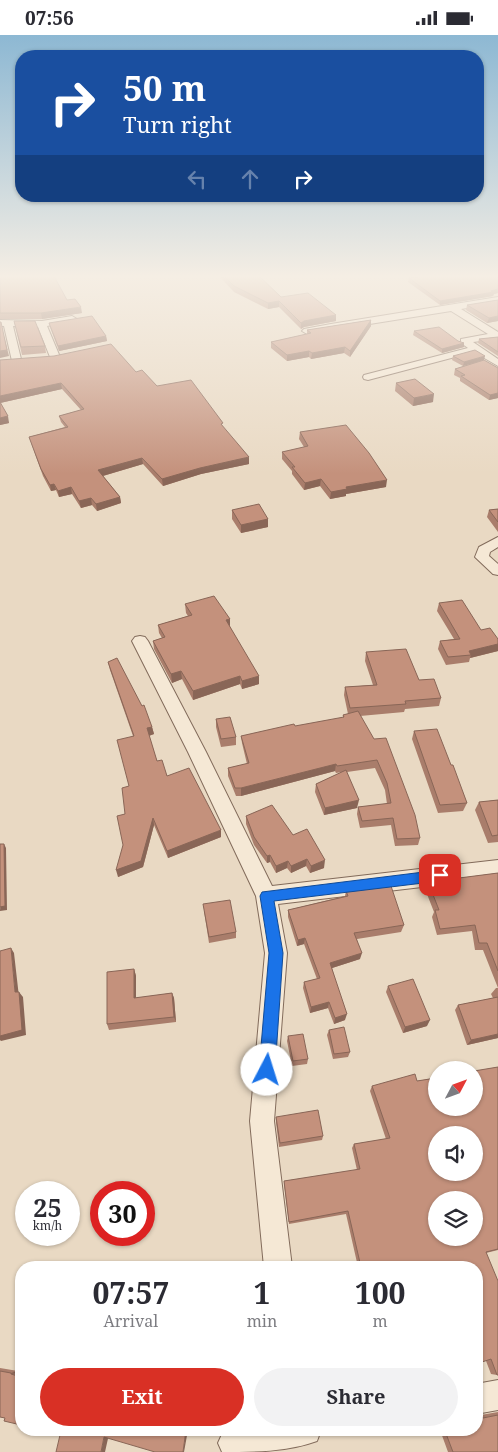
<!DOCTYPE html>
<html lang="en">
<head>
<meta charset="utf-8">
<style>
  body { margin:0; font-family:"Noto Serif",serif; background:#f2f2f3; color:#2b2b33; height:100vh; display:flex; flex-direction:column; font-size:19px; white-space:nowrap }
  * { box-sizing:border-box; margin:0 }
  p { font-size:16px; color:#7c7c81 }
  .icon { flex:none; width:28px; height:28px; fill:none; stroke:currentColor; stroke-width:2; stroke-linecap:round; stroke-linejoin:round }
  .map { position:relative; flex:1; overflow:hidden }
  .panel { position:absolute; left:15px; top:1226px; width:468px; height:175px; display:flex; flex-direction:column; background:#fff; border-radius:20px; box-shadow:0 1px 4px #0004 }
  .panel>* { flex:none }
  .top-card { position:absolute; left:15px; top:15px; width:469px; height:152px; border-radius:20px; box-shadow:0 1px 4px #0004; background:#1a4fa0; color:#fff; overflow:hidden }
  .needle { width:32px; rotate:49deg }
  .buttons { position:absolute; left:428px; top:1026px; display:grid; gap:10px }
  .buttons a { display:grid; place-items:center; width:55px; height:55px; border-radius:50%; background:#fff; box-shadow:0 1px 4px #0004; font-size:25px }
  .speed { position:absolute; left:15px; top:1146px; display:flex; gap:10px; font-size:25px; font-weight:700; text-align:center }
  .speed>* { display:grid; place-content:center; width:65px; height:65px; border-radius:50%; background:#fff; box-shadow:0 1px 4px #0004; line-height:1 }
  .speed small { font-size:12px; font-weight:400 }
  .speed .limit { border:8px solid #d22; background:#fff; color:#111 }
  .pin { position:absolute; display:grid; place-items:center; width:42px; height:42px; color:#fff; margin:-21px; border-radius:10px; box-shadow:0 2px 8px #0006 }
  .me { position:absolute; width:55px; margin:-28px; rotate:5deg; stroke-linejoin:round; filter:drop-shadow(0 0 4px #0008) }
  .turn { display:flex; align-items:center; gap:18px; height:105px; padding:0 25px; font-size:22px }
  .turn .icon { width:65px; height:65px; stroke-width:2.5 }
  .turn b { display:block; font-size:35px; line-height:42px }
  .lanes { display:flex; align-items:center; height:48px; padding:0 25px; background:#0003; justify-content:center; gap:25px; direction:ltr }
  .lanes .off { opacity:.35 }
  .eta { display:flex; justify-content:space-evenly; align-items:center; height:85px; text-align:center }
  .eta b { font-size:30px; font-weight:700; line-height:35px }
  .button { display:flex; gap:10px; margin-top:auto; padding:10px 25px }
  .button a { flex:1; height:58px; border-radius:30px; background:#d93025; color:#fff; font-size:20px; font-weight:700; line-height:58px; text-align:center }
  .button a+a { background:#f2f2f3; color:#2b2b33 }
  .status { display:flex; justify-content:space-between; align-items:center; height:35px; padding:0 25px; background:#fff; direction:ltr }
  .status svg { height:14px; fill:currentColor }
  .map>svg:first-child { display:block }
</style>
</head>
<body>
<div class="status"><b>07:56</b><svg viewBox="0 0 49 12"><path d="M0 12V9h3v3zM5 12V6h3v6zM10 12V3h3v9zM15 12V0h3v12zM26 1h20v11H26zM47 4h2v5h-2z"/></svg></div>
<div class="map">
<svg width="498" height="1417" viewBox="0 0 498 1417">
  <rect width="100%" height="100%" fill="#e9d9c3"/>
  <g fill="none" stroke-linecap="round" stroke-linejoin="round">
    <g stroke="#826b5b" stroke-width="2">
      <path id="minor" d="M498 262V268L461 274 498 297V304L473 307 498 324V331L474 317 368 345 364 344 363 342 364 340 468 313 461 308V304L488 299 451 276 307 299 302 296 304 294 331 289Z
        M72 281 77 284 75 286 47 291 60 322 55 325 50 322 38 292 13 291 21 324 16 327 12 326 4 291H0V285L42 286Z
        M498 502V512L490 517 489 521 498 529V540L493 539 475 522 479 512Z
        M140 601 145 602 148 606 206 717 272 851 498 825V843L278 869 287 918 274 1086 292 1232H264L250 1086 265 918 256 861 188 717 132 606 135 602Z
        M498 1345V1375L476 1379V1349Z
        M228 1395H321L317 1406C287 1417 254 1417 222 1417L218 1408 223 1397Z"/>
    </g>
    <use href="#minor" fill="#f5e8d5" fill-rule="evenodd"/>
  </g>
  <path fill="#a97d6b" d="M0 241 67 265 82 278 42 284H0Z
    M221 241H259L281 262 336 280V286L304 292 301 294 279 272 268 274 234 257 221 243Z
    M498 241V258L494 259 493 261 440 270 408 247 409 243Z
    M498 265V286L487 288 466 275 467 270Z
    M371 285V291L350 322 344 318 311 324 309 322 287 326 271 313V307L307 299V295Z
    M14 286 45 311 46 318 22 320Z
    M49 288 106 301 107 306 59 316 50 292Z
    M414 296 464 308V312L442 318 413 300Z
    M498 302V321L478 308 479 304Z
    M453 321 484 325 498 333V363L489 365 460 346V343L454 340 455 334 476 327 463 331 452 325Z
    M0 325 136 337 157 351 223 392 249 429 201 439 163 451 143 429 103 441 120 462 121 468 97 476 92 470 81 473 72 459 59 462 56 455 51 456 43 441 29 402 65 392 61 387 59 381 81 375 62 354 0 368 9 388 0 390Z
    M396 348 433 367 413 371 395 356Z
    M300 397 386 452 346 459V461L330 464 320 451 304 455 292 439V436L282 424V417L304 412 299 404Z
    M498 474V497L487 482 489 475Z
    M232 475 268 484V492L241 498 232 484Z
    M439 568 481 595 498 604V616L470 623 469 627 446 630 438 614 440 606 454 604 437 576Z
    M185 569 230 584V592L259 649 242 654 240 649 193 665 182 644 172 648 154 614 153 606 162 603 159 598 158 590 188 581 186 578Z
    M366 617 419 645 441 663 439 671 405 674 404 677 360 681 420 803 418 810 395 811 391 790 360 793 357 779 358 772 387 769 385 755 375 733 347 737 357 773 324 780 315 757 316 749 342 737 336 738 335 736 241 761H236L228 741V733L247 729 242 708 241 701 343 683V680L348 679 344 660 345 652 373 650 365 626Z
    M108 627 152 692 154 699 149 701 157 726 167 741 221 802 168 823 154 790 143 832 118 842 123 810 125 779 129 751 133 701 110 635Z
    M216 684 236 702V710L221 712 216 692Z
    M414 696 451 730 467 768 463 776 438 778 412 704Z
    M498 765V807L488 808 475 775 479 767Z
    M246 781 293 800 324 833 310 838 306 831 291 838 287 833 276 838 270 827 267 828 254 810 246 789Z
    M498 838V1003L467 1010 455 975 458 970 493 963 491 959 496 953H498L483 915H475L472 896 437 900 432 882 434 877 425 854 428 847Z
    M346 856 404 890 401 897 357 904 360 924 332 933 345 985 334 989 328 973 310 978 303 953 304 947 317 944 304 909 297 911 288 882V875L345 861Z
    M204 876 236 897V903L209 908Z
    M134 934 136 941V963L172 958 174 963 176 987 109 995 107 989Z
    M388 951 427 991 403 998 386 957Z
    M329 995 350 1017 348 1022 333 1024 327 1000Z
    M288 1001 308 1024 307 1029 292 1031 287 1006Z
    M498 1032V1215L486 1218 497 1340 491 1339 486 1326 476 1232H358L346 1179 289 1189 284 1149V1146L357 1135 352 1113 354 1109 386 1104 370 1056 372 1051 417 1046Z
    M276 1082 323 1101 322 1105 279 1112 276 1087Z
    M0 1333 18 1336V1338L21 1339V1390L5 1383 0 1382Z
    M498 1377V1417H448L440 1395H476V1378L481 1380Z"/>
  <path fill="#896657" d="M498 254V258L494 259 493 261 440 270V266Z
    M279 266V272L268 274V268Z
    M81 272 82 278 42 284 41 278Z
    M336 280V286L304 292 301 294V288L304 286Z
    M498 281V286L487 288 489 283Z
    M371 285V291L350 322V316Z
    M2 293 9 321 0 323V316Z
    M106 301 107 306 59 316 58 311Z
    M464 308V312L442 318V314Z
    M345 312 344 318 311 324 312 318Z
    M309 316V322L287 326V320Z
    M485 321 484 325 463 331 464 327Z
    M61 348 62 354 0 368V361Z
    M498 358V363L489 365 490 360Z
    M434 359 433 367 413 371 414 363Z
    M8 381 9 388 0 390V383Z
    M249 422V429L201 439 163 451 162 444 200 433Z
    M142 423 143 429 99 442 98 435Z
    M321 444 320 451 304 455 305 448Z
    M387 445 386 452 346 459V461L330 464 331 457 346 452Z
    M54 449 56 455 51 456 50 450Z
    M71 452 72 459 59 462 58 456Z
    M120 462 121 468 97 476 96 469Z
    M91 463 92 470 81 473 79 466Z
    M268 484V492L241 498V490Z
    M230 584V592L226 585Z
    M498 609V616L470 623 471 620 469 616Z
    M181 636 182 644 172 648 171 639Z
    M240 641V649L193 665V656Z
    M259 641V649L242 654V646Z
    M152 692 154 699 148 701 147 693Z
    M336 729 335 736 241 761V753Z
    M359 765 357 773 324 780 325 773Z
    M153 783 154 790 143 832 118 842 116 835Z
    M221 795V802L168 823 167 816Z
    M4 809 6 813 7 875 0 876Z
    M270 820V827L267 828V821Z
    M307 824 306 831 291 838V831Z
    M325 825 324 833 310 838 311 831Z
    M288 826 287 833 276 838V831Z
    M305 903 304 909 297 911 298 905Z
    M11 913 14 918 19 962 15 957Z
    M362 918 360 924 329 934 330 928Z
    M134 934 136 941V969L134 963Z
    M19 957 23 962 26 1000 1 1006 0 1005V1001Z
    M172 958 174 963 176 987 174 982Z
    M329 967 328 973 310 978 311 972Z
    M347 979 345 985 334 989 335 983Z
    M430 985 427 991 403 998 405 992Z
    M498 999V1003L467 1010 471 1005Z
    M18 1336V1338L11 1339V1338Z
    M186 1395H188L184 1417H183Z
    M109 1399 105 1417H101L104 1402Z"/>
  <path fill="#c4917c" stroke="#896657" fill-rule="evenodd" d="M0 241H54L67 265 75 264 81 272 41 278H0Z
    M224 241H259L281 262 308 258 336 280 304 286 301 288 279 266 268 268 234 251Z
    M424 241H498V254L491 256 494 257 440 266 409 243Z
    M498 265V281L489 283 467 270Z
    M92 281 106 301 58 311 49 288Z
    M371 285 350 316 345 312 312 318 309 316 287 320 271 307 311 298 307 295Z
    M14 286H35L45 311 21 312Z
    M0 287H1L7 315 0 316Z
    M439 292 458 306 464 308 442 314 414 296Z
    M498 302V317L479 304Z
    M111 309 136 337 142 335 157 351 191 345 223 388 221 389 249 422 200 433 162 444 142 423 98 435 120 462 96 469 91 463 79 466 71 452 58 456 54 449 50 450 41 434 29 402 68 392 59 381 84 374 61 348 0 361V325L54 321Z
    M475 315 485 321 464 327 453 321Z
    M484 325 498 333V358L490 360 461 341 465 340 455 334Z
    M415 344 434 359 414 363 396 348Z
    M0 367 8 381 0 383Z
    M346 390 369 418 387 445 346 452 347 454 331 457 321 444 305 448 292 432H295L282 417 308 411 300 397Z
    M259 469 268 484 241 490 232 475Z
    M498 474V487L489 475Z
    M214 561 230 584 226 585 259 641 242 646 240 641 193 656 181 636 171 639 153 606 165 602 158 590 192 580 185 569Z
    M462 565 481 595 490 593 498 604V609L469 616 471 620 448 622 440 606 460 604 439 568Z
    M406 614 419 645 434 644 441 663 405 666 406 669 350 673 345 652 377 650 366 617Z
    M117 623 142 671 144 670 152 692 147 693 157 726 162 725 167 741 189 733 221 795 167 816 153 783 141 826 116 835 123 810 117 781 125 779 122 753 129 751 117 705 134 701 108 627Z
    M358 676 374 704 386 703 415 780 420 803 397 804 393 783 362 786 358 772 391 768 387 748 377 725 337 731 336 729 241 753H235L228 733 249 728 241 701 294 689 295 691 344 682 343 680Z
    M230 682 236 702 221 704 216 684Z
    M437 694 451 730H453L467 768 440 770 414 696Z
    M346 735 359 765 325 773 316 749Z
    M498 765V800L492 801 479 767Z
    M272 770 293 800 307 794 325 825 311 831 307 824 291 831 288 826 276 831 270 820 267 821 254 802 246 781Z
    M0 809H4L5 871 0 872Z
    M498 838V936L487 908H479L475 890 440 894 435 875H439L428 847Z
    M391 851 404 890 354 898 362 918 330 928 347 979 335 983 329 967 311 972 304 947 320 943 305 903 298 905 288 875 348 861 346 856Z
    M230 865 236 897 209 902 203 869Z
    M11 913 15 957H19L22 995 0 1001V916Z
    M134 934V963L172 958 174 982 107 989V937Z
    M413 944 430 985 405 992 388 951Z
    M498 962V999L471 1005 458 970Z
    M344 992 350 1017 334 1019 329 995Z
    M303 999 308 1024 293 1026 288 1001Z
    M498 1032V1214L486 1217 498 1246V1340H497L491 1324 476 1329V1232H361L348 1176 289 1187 284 1146 360 1134 354 1109 390 1103 372 1051 415 1039 417 1046 436 1043V1072H474V1036ZM436 1100H474V1138H436ZM436 1165H474V1202H436Z
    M318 1075 323 1101 280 1108 276 1082Z
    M0 1336 11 1338V1339L21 1342V1390L4 1386 5 1383 0 1382Z
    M480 1380 483 1383 498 1380V1417H453L445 1396 476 1395V1381Z
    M40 1395H186L183 1417H155L104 1402 101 1417H56L60 1400Z"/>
  <linearGradient id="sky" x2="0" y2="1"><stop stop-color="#8db8d3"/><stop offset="0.55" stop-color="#f5eee4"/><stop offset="1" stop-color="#f5eee4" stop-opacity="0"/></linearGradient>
  <rect width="498" height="439" fill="url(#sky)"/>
  <path fill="#1a73e8" stroke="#114b97" d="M440 835 445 836 447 840 445 845 440 846 274 866 283 918 275 1035 272 1040 267 1042 262 1040 259 1035 269 918 260 861 262 857Z"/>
</svg>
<div class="buttons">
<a><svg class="needle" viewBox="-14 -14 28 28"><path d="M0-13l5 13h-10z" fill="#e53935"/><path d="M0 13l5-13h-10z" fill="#7c7c81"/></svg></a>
<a><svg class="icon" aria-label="sound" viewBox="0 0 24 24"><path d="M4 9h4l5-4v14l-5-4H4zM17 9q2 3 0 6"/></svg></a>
<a><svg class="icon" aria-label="layers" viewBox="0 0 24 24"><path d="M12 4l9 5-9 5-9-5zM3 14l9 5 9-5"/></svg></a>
</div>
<div class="speed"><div>25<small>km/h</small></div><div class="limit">30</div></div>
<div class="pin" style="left:440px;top:840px;background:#d93025"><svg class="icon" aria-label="arrive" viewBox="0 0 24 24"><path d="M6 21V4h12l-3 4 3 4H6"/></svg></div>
<svg class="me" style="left:267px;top:1035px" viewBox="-20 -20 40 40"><circle r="19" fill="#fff"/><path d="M0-13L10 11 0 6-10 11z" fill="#1a73e8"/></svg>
<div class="top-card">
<div class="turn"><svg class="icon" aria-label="right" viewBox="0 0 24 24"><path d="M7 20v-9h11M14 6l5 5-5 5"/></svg><div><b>50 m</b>Turn right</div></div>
<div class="lanes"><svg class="icon off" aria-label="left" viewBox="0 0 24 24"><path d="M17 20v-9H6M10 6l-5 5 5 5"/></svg><svg class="icon off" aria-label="ahead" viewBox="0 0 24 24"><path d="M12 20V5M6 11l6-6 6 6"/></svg><svg class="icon" aria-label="right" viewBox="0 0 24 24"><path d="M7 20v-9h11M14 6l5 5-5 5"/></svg></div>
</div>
<section class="panel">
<div class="eta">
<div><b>07:57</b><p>Arrival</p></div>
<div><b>1</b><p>min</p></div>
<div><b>100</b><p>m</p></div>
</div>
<div class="button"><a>Exit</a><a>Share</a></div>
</section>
</div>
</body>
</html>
